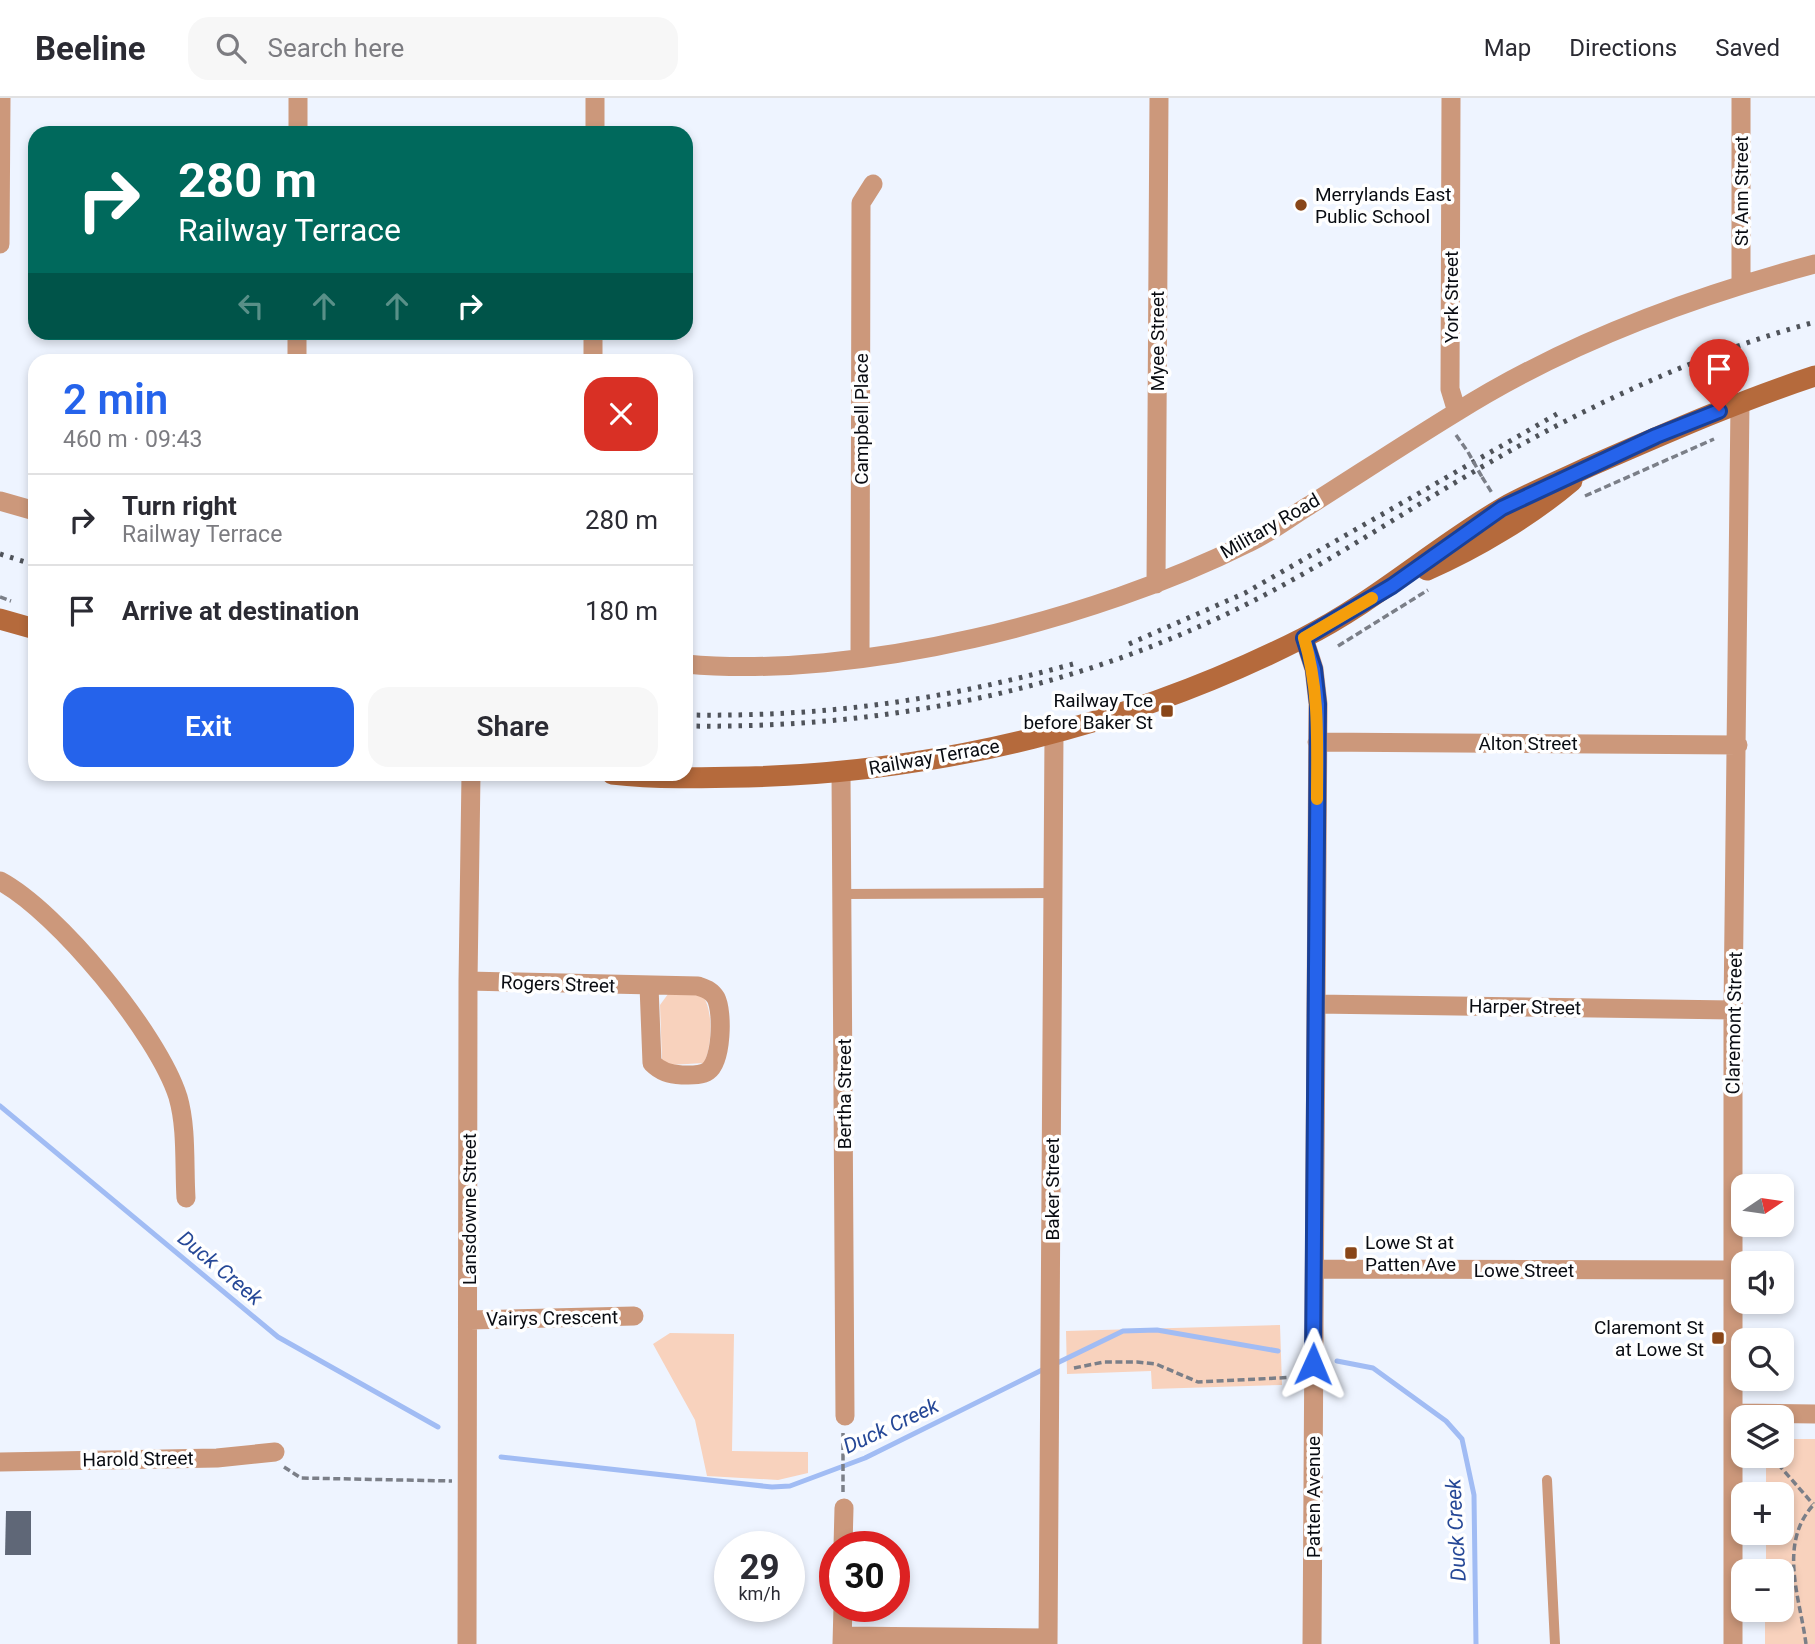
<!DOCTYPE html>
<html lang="en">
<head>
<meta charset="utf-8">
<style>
  body { margin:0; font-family:Roboto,sans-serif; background:#f7f7f7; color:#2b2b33; height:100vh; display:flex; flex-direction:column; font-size:26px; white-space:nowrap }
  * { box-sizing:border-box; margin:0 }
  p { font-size:23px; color:#7c7c81 }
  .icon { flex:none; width:38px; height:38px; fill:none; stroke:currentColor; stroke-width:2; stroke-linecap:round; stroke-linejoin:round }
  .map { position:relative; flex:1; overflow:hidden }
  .details { position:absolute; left:28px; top:256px; width:665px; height:427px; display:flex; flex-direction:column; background:#fff; border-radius:21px; box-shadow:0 4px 10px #0003 }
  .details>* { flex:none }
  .hud { position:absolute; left:28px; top:28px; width:665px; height:214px; border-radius:21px; box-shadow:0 4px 10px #0003; background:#00695c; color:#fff; overflow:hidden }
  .needle { width:46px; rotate:77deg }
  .controls { position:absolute; left:1731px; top:1076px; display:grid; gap:14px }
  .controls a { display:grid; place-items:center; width:63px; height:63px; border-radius:14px; background:#fff; box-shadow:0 4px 10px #0003; font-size:35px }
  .speed { position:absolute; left:714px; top:1433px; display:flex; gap:14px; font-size:35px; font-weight:700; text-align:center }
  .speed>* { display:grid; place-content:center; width:91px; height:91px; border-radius:50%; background:#fff; box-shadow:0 4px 10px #0003; line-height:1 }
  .speed small { font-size:18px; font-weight:400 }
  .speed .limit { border:10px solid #d22; background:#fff; color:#111 }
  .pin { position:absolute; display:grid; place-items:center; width:60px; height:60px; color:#fff; margin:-72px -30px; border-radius:50% 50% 50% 0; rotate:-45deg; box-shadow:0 0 7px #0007 }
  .pin .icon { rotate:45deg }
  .me { position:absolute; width:77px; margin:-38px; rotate:1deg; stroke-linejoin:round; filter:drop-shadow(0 0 5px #0008) }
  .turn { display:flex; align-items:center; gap:24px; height:147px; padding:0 35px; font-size:32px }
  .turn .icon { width:91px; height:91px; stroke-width:2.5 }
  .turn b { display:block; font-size:49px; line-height:60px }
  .lanes { display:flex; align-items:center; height:66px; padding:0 35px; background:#0003; justify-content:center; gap:35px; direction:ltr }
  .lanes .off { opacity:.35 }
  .round { display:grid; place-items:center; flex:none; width:74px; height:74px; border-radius:21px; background:#f7f7f7 }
  .summary { display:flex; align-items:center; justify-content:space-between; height:119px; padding:0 35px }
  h1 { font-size:42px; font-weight:600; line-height:52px; color:#2563eb }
  .primary-button { display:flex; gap:14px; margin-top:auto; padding:14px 35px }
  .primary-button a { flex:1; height:80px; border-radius:21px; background:#2563eb; color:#fff; font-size:28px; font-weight:600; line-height:80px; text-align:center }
  .primary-button a+a { background:#f7f7f7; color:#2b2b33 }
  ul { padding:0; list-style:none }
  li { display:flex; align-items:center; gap:21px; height:91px; padding:0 35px; border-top:2px solid #e1e1e2 }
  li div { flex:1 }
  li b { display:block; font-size:26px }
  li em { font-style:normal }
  header { display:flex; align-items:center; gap:42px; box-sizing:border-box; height:98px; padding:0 35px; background:#fff; border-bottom:2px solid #e1e1e2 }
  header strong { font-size:33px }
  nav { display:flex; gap:38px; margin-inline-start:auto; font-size:24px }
  .search { width:490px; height:63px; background:#f7f7f7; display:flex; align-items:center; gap:18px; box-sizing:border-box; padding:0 24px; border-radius:21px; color:#7c7c81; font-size:26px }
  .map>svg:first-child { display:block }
</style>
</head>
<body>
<header>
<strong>Beeline</strong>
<div class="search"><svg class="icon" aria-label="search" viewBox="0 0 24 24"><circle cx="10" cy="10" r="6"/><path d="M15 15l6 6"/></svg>Search here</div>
<nav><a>Map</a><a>Directions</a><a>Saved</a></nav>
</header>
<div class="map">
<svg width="1815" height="1546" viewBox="0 0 1815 1546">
  <rect width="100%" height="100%" fill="#eef4ff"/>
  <path fill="#f8d2bd" d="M668 896 702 897C714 912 712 948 704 965L670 967 662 962 660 907Z
    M1280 1227 1282 1287 1152 1291 1151 1273 1067 1276 1066 1233Z
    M670 1235 734 1236 732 1353 808 1354V1375L778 1382 707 1378 695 1322 653 1246Z
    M1782 1341H1815V1546H1765V1512H1782V1474L1766 1473V1435H1782V1396H1766V1358H1782Z"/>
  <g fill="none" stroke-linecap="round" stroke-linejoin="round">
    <path stroke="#a1bcf4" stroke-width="5" d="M0 1008 278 1239 438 1329
      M1337 1263 1373 1270 1446 1323 1462 1341 1474 1397 1476 1546
      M1053 1267 1123 1233 1157 1232 1278 1253
      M501 1359 772 1389 790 1388 865 1360 1044 1271"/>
  </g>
  <path fill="#5f6777" d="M6 1413H31V1457H5Z"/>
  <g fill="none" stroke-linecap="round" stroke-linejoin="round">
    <path stroke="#7b7f88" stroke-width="3.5" stroke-dasharray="7 3.5" stroke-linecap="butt" d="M1456 337 1468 354
      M1482 379 1492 395
      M1585 398 1714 341
      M0 499 11 503
      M1338 548 1428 492
      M1074 1270 1104 1264H1137L1156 1266 1198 1284 1298 1279
      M1771 1358 1813 1406
      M284 1369 301 1380 452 1383
      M843 1394V1335
      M1806 1546C1800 1499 1777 1445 1815 1405"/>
    <path stroke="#cc987b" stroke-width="10" d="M843 796 1054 795
      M1547 1382 1555 1546"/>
    <path stroke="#cc987b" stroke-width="19" d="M1451 0 1450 291 1457 314
      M298 35V0
      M595 35V0
      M0 146 1 0
      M1741 186V0
      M297 262V234
      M593 262V234
      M0 403 35 413
      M1156 486 1159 0
      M1304 540 1314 571 1318 606 1312 1546
      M860 559 861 105 873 86
      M686 566C858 582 1094 522 1248 445 1270 435 1290 419 1310 407 1359 376 1406 345 1455 315 1564 246 1691 199 1815 166
      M1317 644 1738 647
      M841 674 845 1318
      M0 783C58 814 158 936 178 999 187 1030 184 1068 186 1100
      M468 883 698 888C706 891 711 892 716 900 723 914 722 963 708 973 701 978 690 977 682 977 669 976 661 974 652 965L649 888
      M1316 906 1733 912
      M1315 1171 1733 1172
      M470 1222 634 1218
      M1734 1315 1815 1316
      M0 1364 217 1360 275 1354
      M843 1449 844 1410
      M843 1538 1048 1540
      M467 1546 468 883 471 676
      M842 1546 843 1508
      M1048 1546 1054 636
      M1733 1546V912L1740 305"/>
    <path stroke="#b56a3c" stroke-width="21" d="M1427 472C1476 451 1532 417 1572 383
      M0 521 35 531
      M612 676C657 681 702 680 748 679 940 674 1131 627 1303 540 1375 504 1435 449 1504 409 1531 394 1559 383 1586 370 1662 337 1736 304 1815 278"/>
    <path stroke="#4f535a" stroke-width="5" stroke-dasharray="3.5 7" stroke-linecap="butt" d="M0 456 35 467
      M1129 546 1245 495 1557 316
      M686 617C826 619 938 603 1073 566
      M686 628C884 631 1076 593 1253 503 1331 463 1404 414 1480 370 1585 309 1697 256 1815 224"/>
    <path stroke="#7b7f88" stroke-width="3.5" stroke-dasharray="7 3.5" stroke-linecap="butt" d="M1468 354 1482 379"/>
  </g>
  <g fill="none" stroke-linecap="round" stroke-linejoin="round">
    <g stroke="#184099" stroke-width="18">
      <path id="route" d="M1313 1266 1318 606 1314 571 1304 540 1392 488 1502 410 1656 338 1719 313"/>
    </g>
    <use href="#route" stroke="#2563eb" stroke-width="12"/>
    <path stroke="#f59e0b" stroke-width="12" d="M1317 701C1317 645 1320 593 1304 540L1372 500"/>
  </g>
  <g fill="#894618" stroke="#fff" stroke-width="2.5">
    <circle cx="1301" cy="107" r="7"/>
    <rect x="1160" y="606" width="14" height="14" rx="3.5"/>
    <rect x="1344" y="1148" width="14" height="14" rx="3.5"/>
    <rect x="1711" y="1233" width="14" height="14" rx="3.5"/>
  </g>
  <g text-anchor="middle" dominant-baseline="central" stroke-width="7" stroke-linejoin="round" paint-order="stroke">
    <g font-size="19" fill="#090c12" stroke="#fff">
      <text transform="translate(1741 93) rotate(-90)">St Ann Street</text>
      <text transform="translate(1451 199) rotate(-90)">York Street</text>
      <text transform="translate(1157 243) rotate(-90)">Myee Street</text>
      <text transform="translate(861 321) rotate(-90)">Campbell Place</text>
      <text transform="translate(1270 428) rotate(-30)">Military Road</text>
      <text x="1528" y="645">Alton Street</text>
      <text transform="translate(934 659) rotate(-10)">Railway Terrace</text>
      <text transform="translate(558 886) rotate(2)">Rogers Street</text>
      <text transform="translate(1525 909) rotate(1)">Harper Street</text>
      <text transform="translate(1734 925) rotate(-89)">Claremont Street</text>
      <text transform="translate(844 996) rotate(-90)">Bertha Street</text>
      <text transform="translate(1052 1091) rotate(-90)">Baker Street</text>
      <text transform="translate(469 1111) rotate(-90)">Lansdowne Street</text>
      <text x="1524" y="1172">Lowe Street</text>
      <text transform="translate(552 1220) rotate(-1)">Vairys Crescent</text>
      <text transform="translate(138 1361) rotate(-1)">Harold Street</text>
      <text transform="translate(1313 1399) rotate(-90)">Patten Avenue</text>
    </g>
    <g font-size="19" fill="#090c12" stroke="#fff" text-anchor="start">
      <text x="1315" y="96">Merrylands East<tspan x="1315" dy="22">Public School</tspan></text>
      <text x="1153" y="602" text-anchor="end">Railway Tce<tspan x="1153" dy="22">before Baker St</tspan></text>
      <text x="1365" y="1144">Lowe St at<tspan x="1365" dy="22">Patten Ave</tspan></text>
      <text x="1704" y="1229" text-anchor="end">Claremont St<tspan x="1704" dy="22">at Lowe St</tspan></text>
    </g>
    <g font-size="21" font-style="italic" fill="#264897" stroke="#fff">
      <text transform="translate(220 1170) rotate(40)">Duck Creek</text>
      <text transform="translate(891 1328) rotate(-25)">Duck Creek</text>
      <text transform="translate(1456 1432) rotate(-93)">Duck Creek</text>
    </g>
  </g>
</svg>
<div class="controls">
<a><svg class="needle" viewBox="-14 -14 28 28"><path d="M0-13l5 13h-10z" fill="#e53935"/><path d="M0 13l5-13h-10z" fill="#7c7c81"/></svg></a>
<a><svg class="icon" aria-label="sound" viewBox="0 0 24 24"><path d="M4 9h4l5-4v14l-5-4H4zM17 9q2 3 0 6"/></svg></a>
<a><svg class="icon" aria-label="search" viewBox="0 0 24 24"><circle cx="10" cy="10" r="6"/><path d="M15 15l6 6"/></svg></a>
<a><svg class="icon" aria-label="layers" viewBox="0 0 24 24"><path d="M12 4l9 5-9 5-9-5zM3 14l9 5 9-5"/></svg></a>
<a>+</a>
<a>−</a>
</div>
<div class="speed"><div>29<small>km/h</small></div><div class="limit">30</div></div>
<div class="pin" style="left:1719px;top:313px;background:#d93025"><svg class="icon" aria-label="arrive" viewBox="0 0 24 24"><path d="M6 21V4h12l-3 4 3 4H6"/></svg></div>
<svg class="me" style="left:1313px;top:1266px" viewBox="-20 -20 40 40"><path d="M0-17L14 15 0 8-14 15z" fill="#2563eb" stroke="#fff" stroke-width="4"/></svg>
<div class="hud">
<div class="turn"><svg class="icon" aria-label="right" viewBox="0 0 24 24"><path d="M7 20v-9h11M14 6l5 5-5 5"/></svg><div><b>280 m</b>Railway Terrace</div></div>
<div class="lanes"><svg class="icon off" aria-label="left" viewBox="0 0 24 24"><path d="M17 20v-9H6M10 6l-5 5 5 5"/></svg><svg class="icon off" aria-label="ahead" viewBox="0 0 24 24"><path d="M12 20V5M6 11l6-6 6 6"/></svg><svg class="icon off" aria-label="ahead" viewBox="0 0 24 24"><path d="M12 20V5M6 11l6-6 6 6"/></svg><svg class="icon" aria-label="right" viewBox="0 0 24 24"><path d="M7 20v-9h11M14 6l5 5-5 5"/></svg></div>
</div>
<section class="details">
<div class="summary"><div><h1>2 min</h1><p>460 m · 09:43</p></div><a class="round" style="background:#d93025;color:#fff"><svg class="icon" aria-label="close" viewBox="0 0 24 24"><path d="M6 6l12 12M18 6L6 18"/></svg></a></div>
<ul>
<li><svg class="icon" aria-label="right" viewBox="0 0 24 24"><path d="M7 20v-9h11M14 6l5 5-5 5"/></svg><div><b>Turn right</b><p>Railway Terrace</p></div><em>280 m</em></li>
<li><svg class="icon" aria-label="arrive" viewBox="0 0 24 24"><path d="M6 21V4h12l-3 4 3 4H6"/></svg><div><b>Arrive at destination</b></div><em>180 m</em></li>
</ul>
<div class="primary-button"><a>Exit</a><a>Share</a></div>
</section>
</div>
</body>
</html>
